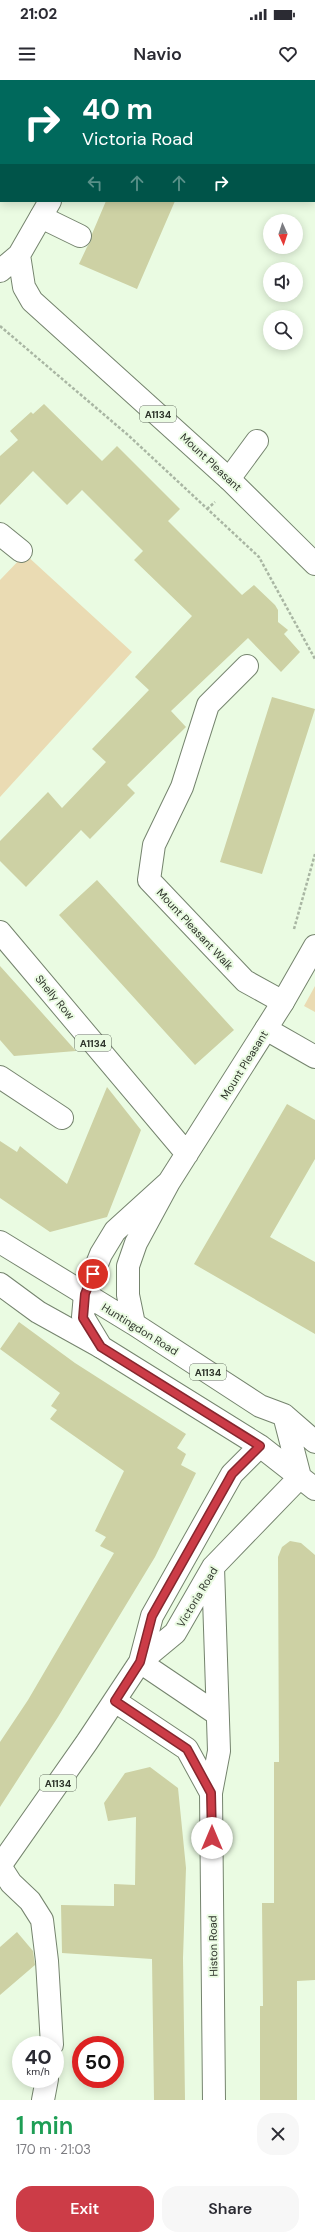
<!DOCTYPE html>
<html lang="en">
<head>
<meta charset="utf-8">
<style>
  body { margin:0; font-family:"DM Sans",sans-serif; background:#f7f7f7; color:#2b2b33; height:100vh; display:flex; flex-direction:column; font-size:15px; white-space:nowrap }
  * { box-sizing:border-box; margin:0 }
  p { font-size:13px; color:#7c7c81 }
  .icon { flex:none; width:22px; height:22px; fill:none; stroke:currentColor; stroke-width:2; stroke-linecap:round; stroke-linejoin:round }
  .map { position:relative; height:2020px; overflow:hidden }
  .side { display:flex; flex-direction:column; background:#fff; flex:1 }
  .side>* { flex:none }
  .top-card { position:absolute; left:0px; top:0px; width:315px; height:122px; box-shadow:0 2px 10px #0003; background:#00695c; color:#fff; overflow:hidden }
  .needle { width:26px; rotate:177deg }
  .buttons { position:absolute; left:263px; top:134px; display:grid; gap:8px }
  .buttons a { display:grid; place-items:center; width:40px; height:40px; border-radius:50%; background:#fff; box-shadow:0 2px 10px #0003; font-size:20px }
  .speed { position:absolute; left:12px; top:1956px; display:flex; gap:8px; font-size:20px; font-weight:700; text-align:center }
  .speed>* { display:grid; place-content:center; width:52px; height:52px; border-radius:50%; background:#fff; box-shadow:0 2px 10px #0003; line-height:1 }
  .speed small { font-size:10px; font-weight:400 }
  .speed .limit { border:6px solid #d22; background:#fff; color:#111 }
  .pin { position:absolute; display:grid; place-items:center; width:34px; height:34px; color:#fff; margin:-17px; border:2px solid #fff; border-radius:50%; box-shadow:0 1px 4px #0007 }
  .me { position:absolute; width:44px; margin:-22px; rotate:0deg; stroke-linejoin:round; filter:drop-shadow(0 0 3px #0008) }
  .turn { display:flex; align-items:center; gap:14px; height:84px; padding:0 16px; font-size:18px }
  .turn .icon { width:52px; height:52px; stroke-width:2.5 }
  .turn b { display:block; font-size:28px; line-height:34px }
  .lanes { display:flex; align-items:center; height:38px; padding:0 16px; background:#0003; justify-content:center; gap:20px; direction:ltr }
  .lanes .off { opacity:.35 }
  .round { display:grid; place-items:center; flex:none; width:42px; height:42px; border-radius:16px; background:#f7f7f7 }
  .overview { display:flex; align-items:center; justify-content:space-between; height:68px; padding:0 16px }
  h1 { font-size:24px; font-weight:600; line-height:30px; color:#1e9e55 }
  .cta { display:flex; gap:8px; margin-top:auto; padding:8px 16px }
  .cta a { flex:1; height:46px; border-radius:16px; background:#cc3c47; color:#fff; font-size:16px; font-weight:600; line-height:46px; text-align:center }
  .cta a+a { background:#f7f7f7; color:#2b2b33 }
  .status { display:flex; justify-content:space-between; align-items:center; height:28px; padding:0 20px; background:#fff; direction:ltr }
  .status svg { height:11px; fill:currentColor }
  header { display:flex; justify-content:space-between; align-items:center; height:52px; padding:0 16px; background:#fff; font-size:18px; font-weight:600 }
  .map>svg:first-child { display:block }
</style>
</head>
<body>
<div class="status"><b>21:02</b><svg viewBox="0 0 49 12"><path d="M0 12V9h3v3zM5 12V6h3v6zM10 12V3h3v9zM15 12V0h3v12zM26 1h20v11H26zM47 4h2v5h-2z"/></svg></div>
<header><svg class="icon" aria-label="menu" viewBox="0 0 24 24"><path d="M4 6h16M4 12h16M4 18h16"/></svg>Navio<svg class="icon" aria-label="heart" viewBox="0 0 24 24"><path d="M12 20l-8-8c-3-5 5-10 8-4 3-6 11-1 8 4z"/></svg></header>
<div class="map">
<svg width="315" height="2020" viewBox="0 0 315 2020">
  <rect width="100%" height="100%" fill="#eafbe2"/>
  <path fill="#eadbb3" d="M25 474 132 572 0 717V500Z
    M315 906V932L304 926Z"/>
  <path fill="#cdd1a4" d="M106 121H175L137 209 79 184 87 167 91 161 92 154Z
    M44 324 102 381 117 366 180 429 168 441 242 515 254 505 275 525 278 530V542L288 550 284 554 300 572 281 592 248 558 171 631 186 647 127 705 135 713 90 759 81 750 26 807 0 781V761L48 712 62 728 106 682 92 669 149 610 135 597 192 536 134 480 143 471 82 410 67 425 33 391 0 425V376L18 360 10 351 31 332 33 334Z
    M272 617 315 629 262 794 220 782Z
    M97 800 234 950 195 985 59 835Z
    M0 886 35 925 76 971 14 976 0 960Z
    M107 1007 141 1050 107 1137 50 1152 0 1118V1061L17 1072 20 1066 67 1104Z
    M287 1024 315 1040V1079L270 1157 315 1182V1254L194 1184Z
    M19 1242 75 1283 186 1354 177 1368 186 1374 181 1385 196 1393 155 1477 58 1637 0 1727V1662L28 1620 114 1473 100 1466 106 1457 95 1451 124 1391 50 1339 57 1330 51 1326 60 1313 0 1269Z
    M290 1461 301 1463 315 1475V1900L297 1901V2020H260V1926H263L262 1823H274V1682H279L278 1477 282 1467Z
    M150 1687 178 1708 186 1788 183 1878 185 2020H154L152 1879 62 1873 61 1825 114 1826V1804L135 1805 136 1737 108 1741 104 1723 125 1693Z
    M17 1852 33 1871 35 1885 0 1915V1867Z"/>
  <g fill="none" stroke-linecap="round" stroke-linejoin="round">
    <g stroke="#75846e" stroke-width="24">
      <path id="minor" d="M226 0 227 1
        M0 14 1 15
        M314 17 315 16
        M314 75H315
        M41 137 80 156
        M229 399 257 361
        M0 454 21 471
        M247 586 208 625 182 707 154 765 149 800 245 901 283 922
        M266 949 315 977
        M0 997 62 1038
        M0 1162 85 1214
        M0 1204 38 1232 101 1267
        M0 1786 11 1803 30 1821 42 1840 47 1881 52 1965
        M43 2020 47 1999"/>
    </g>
    <g stroke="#75846e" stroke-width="24">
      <path id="major" d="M119 1V0
        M19 175 24 207 32 221 229 399 315 484
        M0 191 19 175 50 121
        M0 852 187 1074
        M169 1102 115 1151 101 1174 85 1214 83 1237 101 1267 260 1366 315 1409
        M85 1214 134 1244 260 1326 284 1335 315 1362
        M134 1244 128 1215V1186L136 1163 169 1102 283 922 315 866
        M284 1335 300 1397
        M213 1487 219 1671 211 1713 214 2020
        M140 1582 152 1536 232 1394 260 1366
        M140 1582 217 1634
        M115 1621 187 1669 211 1713
        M0 1786 87 1662 140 1582 175 1553 213 1487 300 1397"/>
    </g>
    <path stroke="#a9b6a3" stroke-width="2.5" stroke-dasharray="3 2" stroke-linecap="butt" d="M270 1 271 0
      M0 246 128 355 259 477 315 579
      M207 429 215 422
      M294 849 315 774"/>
    <use href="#minor" stroke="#fff" stroke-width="22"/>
    <use href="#major" stroke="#fff" stroke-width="22"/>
  </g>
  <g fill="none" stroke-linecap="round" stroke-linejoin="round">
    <g stroke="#85272e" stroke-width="10">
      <path id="route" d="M93 1194 85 1214 83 1238 101 1267 260 1366 232 1394 227 1403 152 1536 140 1582 115 1621 187 1669 211 1713 212 1758"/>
    </g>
    <use href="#route" stroke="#cc3c47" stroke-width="7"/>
  </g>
  <g text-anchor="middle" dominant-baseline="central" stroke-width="4" stroke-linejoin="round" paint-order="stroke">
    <g fill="#eafbe2" stroke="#677063" stroke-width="1">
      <rect x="140" y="326" width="36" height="16" rx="3"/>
      <rect x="75" y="955" width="36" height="16" rx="3"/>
      <rect x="190" y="1284" width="36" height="16" rx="3"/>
      <rect x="40" y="1695" width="36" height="16" rx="3"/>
    </g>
    <g font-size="10" font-weight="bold" fill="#2f352c">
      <text x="158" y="334">A1134</text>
      <text x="93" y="963">A1134</text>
      <text x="208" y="1292">A1134</text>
      <text x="58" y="1703">A1134</text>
    </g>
    <g font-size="11" fill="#2f352c" stroke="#eafbe2">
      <text transform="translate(211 382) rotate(43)">Mount Pleasant</text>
      <text transform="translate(195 849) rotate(47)">Mount Pleasant Walk</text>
      <text transform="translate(55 917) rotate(50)">Shelly Row</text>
      <text transform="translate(244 985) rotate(-58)">Mount Pleasant</text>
      <text transform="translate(140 1249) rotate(32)">Huntingdon Road</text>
      <text transform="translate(197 1517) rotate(-59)">Victoria Road</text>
      <text transform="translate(213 1866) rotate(-91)">Histon Road</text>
    </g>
  </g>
</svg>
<div class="buttons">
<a><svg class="needle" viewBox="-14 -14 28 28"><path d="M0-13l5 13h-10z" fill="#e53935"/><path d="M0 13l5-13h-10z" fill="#7c7c81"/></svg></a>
<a><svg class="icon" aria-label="sound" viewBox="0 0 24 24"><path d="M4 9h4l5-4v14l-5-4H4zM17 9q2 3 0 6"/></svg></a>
<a><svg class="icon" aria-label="search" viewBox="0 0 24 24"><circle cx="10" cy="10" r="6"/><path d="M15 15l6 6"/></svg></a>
</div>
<div class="speed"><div>40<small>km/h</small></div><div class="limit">50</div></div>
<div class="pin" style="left:93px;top:1194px;background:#d93025"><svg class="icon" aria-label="arrive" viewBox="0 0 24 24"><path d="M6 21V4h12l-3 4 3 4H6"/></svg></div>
<svg class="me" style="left:212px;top:1758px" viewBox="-20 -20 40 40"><circle r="19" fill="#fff"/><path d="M0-13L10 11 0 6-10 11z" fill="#cc3c47"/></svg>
<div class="top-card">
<div class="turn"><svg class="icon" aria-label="right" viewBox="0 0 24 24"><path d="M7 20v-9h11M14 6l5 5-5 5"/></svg><div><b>40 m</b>Victoria Road</div></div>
<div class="lanes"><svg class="icon off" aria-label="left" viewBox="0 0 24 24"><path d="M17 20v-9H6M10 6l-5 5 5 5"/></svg><svg class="icon off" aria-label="ahead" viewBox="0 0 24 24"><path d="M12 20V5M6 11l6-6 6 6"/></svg><svg class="icon off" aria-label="ahead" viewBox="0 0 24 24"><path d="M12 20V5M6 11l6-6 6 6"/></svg><svg class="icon" aria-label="right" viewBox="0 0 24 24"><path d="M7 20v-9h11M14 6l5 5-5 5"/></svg></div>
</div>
</div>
<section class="side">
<div class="overview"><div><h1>1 min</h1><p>170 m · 21:03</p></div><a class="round"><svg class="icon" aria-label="close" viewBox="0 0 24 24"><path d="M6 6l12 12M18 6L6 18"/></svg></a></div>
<div class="cta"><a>Exit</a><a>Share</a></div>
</section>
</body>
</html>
